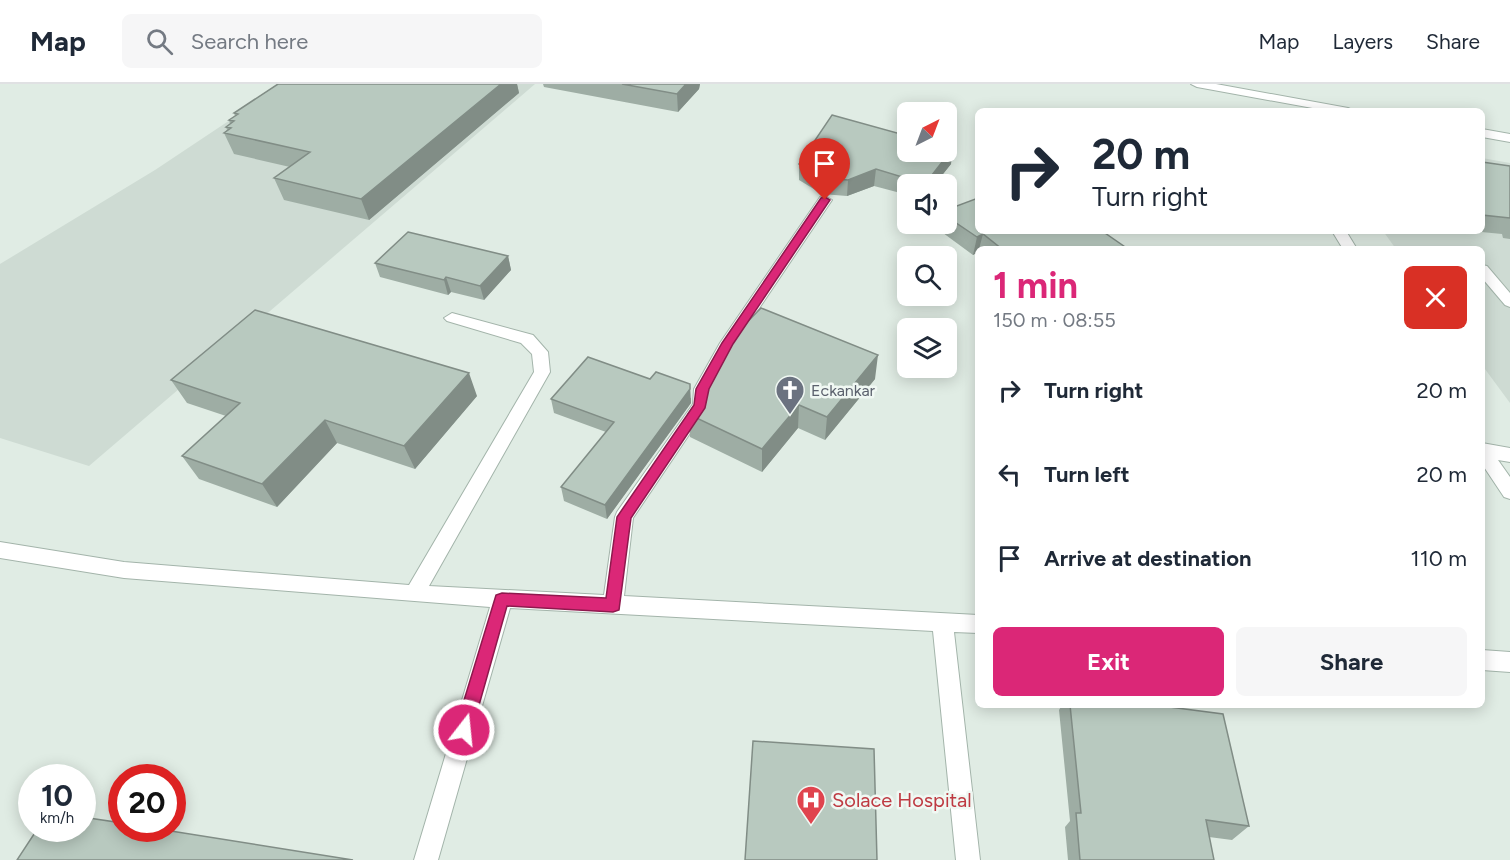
<!DOCTYPE html>
<html lang="en">
<head>
<meta charset="utf-8">
<style>
  body { margin:0; font-family:Figtree,sans-serif; background:#f6f6f7; color:#1f2937; height:100vh; display:flex; flex-direction:column; font-size:22px; white-space:nowrap }
  * { box-sizing:border-box; margin:0 }
  p { font-size:20px; color:#747a83 }
  .icon { flex:none; width:33px; height:33px; fill:none; stroke:currentColor; stroke-width:2; stroke-linecap:round; stroke-linejoin:round }
  .map { position:relative; flex:1; overflow:hidden }
  .panel { position:absolute; left:975px; top:162px; width:510px; height:462px; display:flex; flex-direction:column; background:#fff; border-radius:9px; box-shadow:0 3px 15px #0003 }
  .panel>* { flex:none }
  .hud { position:absolute; left:975px; top:24px; width:510px; height:126px; border-radius:9px; box-shadow:0 3px 15px #0003; background:#fff; color:#1f2937; overflow:hidden }
  .needle { width:39px; rotate:42deg }
  .buttons { position:absolute; left:897px; top:18px; display:grid; gap:12px }
  .buttons a { display:grid; place-items:center; width:60px; height:60px; border-radius:9px; background:#fff; box-shadow:0 3px 15px #0003; font-size:30px }
  .speed { position:absolute; left:18px; top:680px; display:flex; gap:12px; font-size:30px; font-weight:700; text-align:center }
  .speed>* { display:grid; place-content:center; width:78px; height:78px; border-radius:50%; background:#fff; box-shadow:0 3px 15px #0003; line-height:1 }
  .speed small { font-size:15px; font-weight:400 }
  .speed .limit { border:9px solid #d22; background:#fff; color:#111 }
  .pin { position:absolute; display:grid; place-items:center; width:51px; height:51px; color:#fff; margin:-62px -26px; border-radius:50% 50% 50% 0; rotate:-45deg; box-shadow:0 0 6px #0007 }
  .pin .icon { rotate:45deg }
  .me { position:absolute; width:66px; margin:-33px; rotate:16deg; stroke-linejoin:round; filter:drop-shadow(0 0 4px #0008) }
  .turn { display:flex; align-items:center; gap:21px; height:126px; padding:0 18px; font-size:27px }
  .turn .icon { width:78px; height:78px; stroke-width:2.5 }
  .turn b { display:block; font-size:42px; line-height:51px }
  .round { display:grid; place-items:center; flex:none; width:63px; height:63px; border-radius:9px; background:#f6f6f7 }
  .summary { display:flex; align-items:center; justify-content:space-between; height:102px; padding:0 18px }
  h1 { font-size:36px; font-weight:700; line-height:45px; color:#db2777 }
  .cta { display:flex; gap:12px; margin-top:auto; padding:12px 18px }
  .cta a { flex:1; height:69px; border-radius:9px; background:#db2777; color:#fff; font-size:24px; font-weight:700; line-height:69px; text-align:center }
  .cta a+a { background:#f6f6f7; color:#1f2937 }
  ul { padding:0; list-style:none }
  li { display:flex; align-items:center; gap:18px; height:84px; padding:0 18px }
  li div { flex:1 }
  li b { display:block; font-size:22px }
  li em { font-style:normal }
  header { display:flex; align-items:center; gap:36px; box-sizing:border-box; height:84px; padding:0 30px; background:#fff; border-bottom:2px solid #e0e1e3 }
  header strong { font-size:28px }
  nav { display:flex; gap:33px; margin-inline-start:auto; font-size:21px }
  .search { width:420px; height:54px; background:#f6f6f7; display:flex; align-items:center; gap:15px; box-sizing:border-box; padding:0 21px; border-radius:9px; color:#747a83; font-size:22px }
  .map>svg:first-child { display:block }
</style>
</head>
<body>
<header>
<strong>Map</strong>
<div class="search"><svg class="icon" aria-label="search" viewBox="0 0 24 24"><circle cx="10" cy="10" r="6"/><path d="M15 15l6 6"/></svg>Search here</div>
<nav><a>Map</a><a>Layers</a><a>Share</a></nav>
</header>
<div class="map">
<svg width="1510" height="776" viewBox="0 0 1510 776">
  <rect width="100%" height="100%" fill="#e0ece4"/>
  <path fill="#cedbd3" d="M284 0H535L89 382 0 354V180L155 86Z
    M1482 74 1510 79V319L1482 281V165H1396L1383 147H1482Z"/>
  <g fill="none" stroke-linecap="round" stroke-linejoin="round">
    <g stroke="#a3b4aa" stroke-width="2">
      <path id="minor" d="M1191 0H1216L1348 24 1354 27H1329L1197 3Z
        M1482 45 1510 50V58L1482 53Z
        M825 112 832 116 735 260 710 305 709 321 633 434 624 512 978 531V549L954 548 980 776H956L933 547 510 524 438 776H414L490 523 124 494 0 474V458L124 478 409 501 534 288 532 270 521 259 447 237 444 234 452 229 533 251 548 268 550 288 429 502 604 511 615 433 617 428 693 320 694 305 720 259 820 113Z
        M1332 147H1346L1357 165H1343Z
        M1482 181 1487 182 1510 209V223L1505 221 1482 194Z
        M1482 359 1510 364V378L1498 376 1510 393V415L1504 413 1482 380Z
        M1482 566 1510 568V588L1482 586Z"/>
    </g>
    <use href="#minor" fill="#fff" fill-rule="evenodd"/>
  </g>
  <path fill="#9eada4" d="M278 0H517L519 9 369 136 284 116 274 94 290 83 234 70 224 49 227 46 226 43 230 40 229 36 235 32 234 29Z
    M543 0H700L699 5 678 28 544 3Z
    M1482 78 1510 82V155L1503 154 1502 150 1471 147H1482Z
    M799 80H951L935 100H908V111L874 102 847 112 822 110 799 96Z
    M946 126 1128 165H978V168L973 171 939 146 940 140H946Z
    M508 172 511 186 484 216 451 208 448 211 380 193 375 179Z
    M875 295 825 356 798 344 762 388 690 353 688 330Z
    M171 296 477 312 415 385 337 359 277 423 199 395 182 372 226 332 187 319Z
    M691 314V319L607 435 564 417 561 403 606 348 554 329 551 315Z
    M1062 621H1154L1249 742 1232 756 1209 753 1214 776H1068L1065 743 1070 737 1059 626Z"/>
  <path fill="#818d86" d="M501 0H517L519 9 369 136 361 115Z
    M686 0H700L699 5 678 28 677 10Z
    M953 64 951 80 935 100H925Z
    M876 85 874 102 847 112 848 96Z
    M983 150 979 165H978V168L973 171 977 153Z
    M508 172 511 186 484 216 480 202Z
    M446 193 451 208 448 211 444 196Z
    M878 271 875 295 825 356 827 333Z
    M469 289 477 312 415 385 404 362Z
    M690 300 691 319 607 435 605 421Z
    M799 321 798 344 762 388V365Z
    M325 336 337 359 277 423 262 400Z"/>
  <path fill="#b8c9bf" stroke="#818d86" stroke-width="1.5" d="M278 0H501L361 115 274 94 310 68 224 49 231 44 226 43 234 37 229 36 238 30 234 29Z
    M622 0H686L677 10Z
    M832 31 908 52V68H946V62L953 64 925 100 876 85 848 96 823 94 799 80Z
    M1482 78 1510 82V134L1482 131Z
    M978 114V147H1102L1128 165H1002L983 150 977 153 946 132V126Z
    M408 148 508 172 480 202 446 193 444 196 375 179Z
    M761 224 878 271 827 333 799 321 762 365 688 330 710 299 711 282 721 265Z
    M255 226 469 289 404 362 325 336 262 400 182 372 240 319 171 296Z
    M588 273 650 295 656 288 690 300V305L605 421 561 403 614 338 551 315Z
    M1070 621H1154L1223 630 1249 742 1206 736 1214 776H1080L1076 729H1081Z
    M753 657 874 665 877 776H745Z
    M82 733 122 739V744H152L353 776H17L38 744H82Z"/>
  <path fill="#db2777" stroke="#8e194d" stroke-width="1.5" d="M825 113 830 116 733 260 709 305 705 324 631 434 619 526 613 528 507 522 472 646 470 651 464 654 458 651 455 646 496 511 502 509 606 514 617 433 694 321 696 305 722 259 821 114Z"/>
  <defs>
    <g id="church-pin" transform="scale(1.5)"><path d="M0 17L-7.5 6A9.5 9.5 0 1 1 7.5 6Z" fill="#6b7280" stroke="#f0f8f3"/><path d="M-1.2-6h2.4v3.5h3.3v2.4h-3.3V6h-2.4V-.1h-3.3v-2.4h3.3Z" fill="#fff"/></g>
    <g id="hospital-pin" transform="scale(1.5)"><path d="M0 17L-7.5 6A9.5 9.5 0 1 1 7.5 6Z" fill="#e0444e" stroke="#f0f8f3"/><path d="M-5-5h3v3.5h4V-5h3V5h-3V1.5h-4V5h-3Z" fill="#fff"/></g>
  </defs>
  <g fill-rule="evenodd">
    <use href="#church-pin" x="790" y="306"/>
    <use href="#hospital-pin" x="811" y="716"/>
  </g>
  <g text-anchor="middle" dominant-baseline="central" stroke-width="5" stroke-linejoin="round" paint-order="stroke">
    <g font-size="16" fill="#5b616d" stroke="#f0f8f3" text-anchor="start">
      <text x="811" y="306">Eckankar</text>
    </g>
    <g font-size="20" fill="#be3a42" stroke="#f0f8f3" text-anchor="start">
      <text x="832" y="716">Solace Hospital</text>
    </g>
  </g>
</svg>
<div class="buttons">
<a><svg class="needle" viewBox="-14 -14 28 28"><path d="M0-13l5 13h-10z" fill="#e53935"/><path d="M0 13l5-13h-10z" fill="#747a83"/></svg></a>
<a><svg class="icon" aria-label="sound" viewBox="0 0 24 24"><path d="M4 9h4l5-4v14l-5-4H4zM17 9q2 3 0 6"/></svg></a>
<a><svg class="icon" aria-label="search" viewBox="0 0 24 24"><circle cx="10" cy="10" r="6"/><path d="M15 15l6 6"/></svg></a>
<a><svg class="icon" aria-label="layers" viewBox="0 0 24 24"><path d="M12 4l9 5-9 5-9-5zM3 14l9 5 9-5"/></svg></a>
</div>
<div class="speed"><div>10<small>km/h</small></div><div class="limit">20</div></div>
<div class="pin" style="left:825px;top:116px;background:#d93025"><svg class="icon" aria-label="arrive" viewBox="0 0 24 24"><path d="M6 21V4h12l-3 4 3 4H6"/></svg></div>
<svg class="me" style="left:464px;top:646px" viewBox="-20 -20 40 40"><circle r="17" fill="#db2777" stroke="#fff" stroke-width="3"/><path d="M0-11L8 9 0 5-8 9z" fill="#fff"/></svg>
<div class="hud">
<div class="turn"><svg class="icon" aria-label="right" viewBox="0 0 24 24"><path d="M7 20v-9h11M14 6l5 5-5 5"/></svg><div><b>20 m</b>Turn right</div></div>
</div>
<section class="panel">
<div class="summary"><div><h1>1 min</h1><p>150 m · 08:55</p></div><a class="round" style="background:#d93025;color:#fff"><svg class="icon" aria-label="close" viewBox="0 0 24 24"><path d="M6 6l12 12M18 6L6 18"/></svg></a></div>
<ul>
<li><svg class="icon" aria-label="right" viewBox="0 0 24 24"><path d="M7 20v-9h11M14 6l5 5-5 5"/></svg><div><b>Turn right</b></div><em>20 m</em></li>
<li><svg class="icon" aria-label="left" viewBox="0 0 24 24"><path d="M17 20v-9H6M10 6l-5 5 5 5"/></svg><div><b>Turn left</b></div><em>20 m</em></li>
<li><svg class="icon" aria-label="arrive" viewBox="0 0 24 24"><path d="M6 21V4h12l-3 4 3 4H6"/></svg><div><b>Arrive at destination</b></div><em>110 m</em></li>
</ul>
<div class="cta"><a>Exit</a><a>Share</a></div>
</section>
</div>
</body>
</html>
